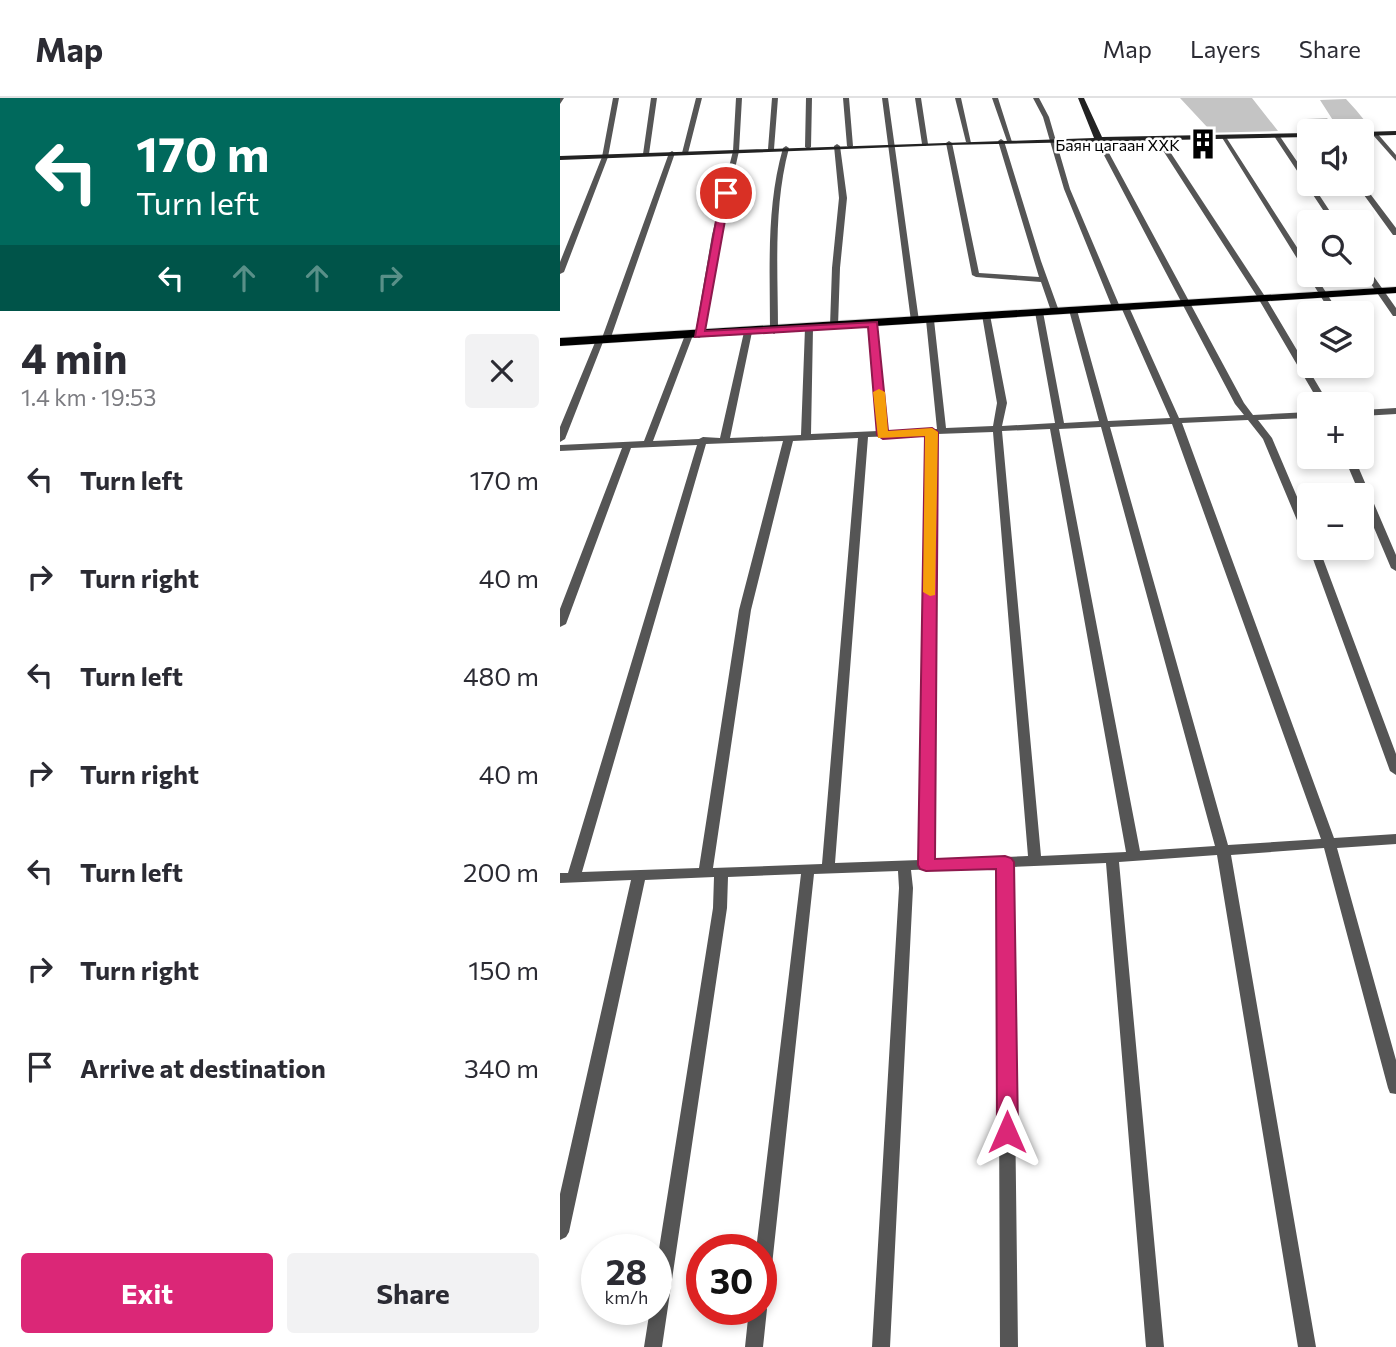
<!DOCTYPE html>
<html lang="en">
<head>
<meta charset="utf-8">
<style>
  body { margin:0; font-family:Commissioner,sans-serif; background:#f2f2f3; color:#2b2b33; height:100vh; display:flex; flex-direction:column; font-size:26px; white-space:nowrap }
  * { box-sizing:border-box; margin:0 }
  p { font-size:23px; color:#7c7c81 }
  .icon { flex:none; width:38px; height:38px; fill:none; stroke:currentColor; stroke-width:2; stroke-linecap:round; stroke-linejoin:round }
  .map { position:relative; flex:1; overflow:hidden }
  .details { display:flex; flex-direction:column; background:#fff; width:560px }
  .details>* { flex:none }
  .guide { background:#00695c; color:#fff; overflow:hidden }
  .fabs { position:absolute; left:737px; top:21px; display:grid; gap:14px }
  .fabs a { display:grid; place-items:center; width:77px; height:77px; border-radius:7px; background:#fff; box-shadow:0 4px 10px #0003; font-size:35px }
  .speed { position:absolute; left:21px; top:1136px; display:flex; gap:14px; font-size:35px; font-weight:700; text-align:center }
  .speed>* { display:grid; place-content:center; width:91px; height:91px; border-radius:50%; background:#fff; box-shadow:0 4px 10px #0003; line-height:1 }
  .speed small { font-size:18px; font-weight:400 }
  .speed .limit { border:10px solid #d22; background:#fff; color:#111 }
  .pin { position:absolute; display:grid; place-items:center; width:60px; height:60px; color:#fff; margin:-30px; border:4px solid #fff; border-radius:50%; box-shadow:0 2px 7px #0007 }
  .me { position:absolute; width:77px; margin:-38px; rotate:0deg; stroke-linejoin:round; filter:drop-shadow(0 0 5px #0008) }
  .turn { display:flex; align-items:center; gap:24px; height:147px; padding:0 21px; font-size:32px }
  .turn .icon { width:91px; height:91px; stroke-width:2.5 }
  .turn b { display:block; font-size:49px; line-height:60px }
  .lanes { display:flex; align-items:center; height:66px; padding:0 21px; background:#0003; justify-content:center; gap:35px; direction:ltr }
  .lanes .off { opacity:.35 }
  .round { display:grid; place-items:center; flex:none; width:74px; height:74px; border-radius:7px; background:#f2f2f3 }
  .summary { display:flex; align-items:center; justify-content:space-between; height:119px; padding:0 21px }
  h1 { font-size:42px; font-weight:700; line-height:52px }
  .action { display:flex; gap:14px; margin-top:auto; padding:14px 21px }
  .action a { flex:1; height:80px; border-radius:7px; background:#db2777; color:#fff; font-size:28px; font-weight:700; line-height:80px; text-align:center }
  .action a+a { background:#f2f2f3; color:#2b2b33 }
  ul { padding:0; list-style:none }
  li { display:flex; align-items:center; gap:21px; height:98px; padding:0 21px }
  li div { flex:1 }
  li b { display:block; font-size:26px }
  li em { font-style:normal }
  header { display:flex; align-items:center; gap:42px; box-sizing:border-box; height:98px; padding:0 35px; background:#fff; border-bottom:2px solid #e1e1e2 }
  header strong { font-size:33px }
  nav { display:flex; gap:38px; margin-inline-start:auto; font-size:24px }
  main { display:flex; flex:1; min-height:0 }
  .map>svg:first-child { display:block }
</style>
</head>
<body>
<header>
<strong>Map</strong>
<nav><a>Map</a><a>Layers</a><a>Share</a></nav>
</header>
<main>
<section class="details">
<div class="guide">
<div class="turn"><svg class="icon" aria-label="left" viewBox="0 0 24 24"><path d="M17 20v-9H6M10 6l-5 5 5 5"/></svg><div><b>170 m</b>Turn left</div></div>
<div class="lanes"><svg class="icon" aria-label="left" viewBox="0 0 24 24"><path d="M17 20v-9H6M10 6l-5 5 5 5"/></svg><svg class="icon off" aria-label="ahead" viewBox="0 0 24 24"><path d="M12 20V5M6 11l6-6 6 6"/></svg><svg class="icon off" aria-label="ahead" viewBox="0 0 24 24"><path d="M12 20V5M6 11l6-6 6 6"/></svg><svg class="icon off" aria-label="right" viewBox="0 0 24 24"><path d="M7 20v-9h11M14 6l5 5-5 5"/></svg></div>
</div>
<div class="summary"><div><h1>4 min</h1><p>1.4 km · 19:53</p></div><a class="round"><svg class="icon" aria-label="close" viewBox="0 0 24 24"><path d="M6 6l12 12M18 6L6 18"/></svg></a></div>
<ul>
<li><svg class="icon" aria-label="left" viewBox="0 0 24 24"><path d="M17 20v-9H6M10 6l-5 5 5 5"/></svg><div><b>Turn left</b></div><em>170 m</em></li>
<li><svg class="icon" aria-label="right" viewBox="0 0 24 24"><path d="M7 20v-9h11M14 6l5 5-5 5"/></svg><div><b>Turn right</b></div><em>40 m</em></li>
<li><svg class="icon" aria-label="left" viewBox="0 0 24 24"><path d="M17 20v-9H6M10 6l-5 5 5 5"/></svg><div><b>Turn left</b></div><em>480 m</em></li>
<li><svg class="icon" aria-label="right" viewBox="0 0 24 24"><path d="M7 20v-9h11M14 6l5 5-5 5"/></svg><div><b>Turn right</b></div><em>40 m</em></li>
<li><svg class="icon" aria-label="left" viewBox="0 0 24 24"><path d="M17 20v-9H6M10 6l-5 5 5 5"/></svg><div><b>Turn left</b></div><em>200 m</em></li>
<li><svg class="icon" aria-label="right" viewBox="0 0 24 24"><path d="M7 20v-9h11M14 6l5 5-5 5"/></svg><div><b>Turn right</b></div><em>150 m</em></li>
<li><svg class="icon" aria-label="arrive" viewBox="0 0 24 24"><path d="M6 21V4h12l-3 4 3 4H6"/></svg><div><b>Arrive at destination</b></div><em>340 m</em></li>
</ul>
<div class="action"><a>Exit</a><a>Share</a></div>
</section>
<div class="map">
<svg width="836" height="1249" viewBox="0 0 836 1249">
  <rect width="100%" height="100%" fill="#fff"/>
  <path fill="#c4c4c4" d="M620 0H692L718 33 638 35 641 32 640 30 647 29Z
    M786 1 796 12 805 23 792 24 794 27H776L760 2Z
    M767 20 777 32 756 33 746 21Z"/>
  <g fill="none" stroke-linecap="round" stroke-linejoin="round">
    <g stroke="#dbdbdb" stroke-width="1">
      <path id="primary" d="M836 189V195L0 248V240Z"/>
    </g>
    <path fill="#555" fill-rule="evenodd" d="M0 0H4L0 6Z
      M53 0H59L48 59 4 174 0 176V164L42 59Z
      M91 0H97L89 56 86 58 83 56Z
      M136 0H142L128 55 125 57 122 55Z
      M176 0H182L179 53 160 137 143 237 139 240 135 237 152 137 173 53Z
      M212 0H218L214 51 211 53 208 51Z
      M246 0H252L251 49 248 51 245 49Z
      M283 0H289L293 48 290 50 287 48Z
      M322 0H328L359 223 355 225 351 223Z
      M355 0H361L368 46 365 48 362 46Z
      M395 0H401L411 45 406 44Z
      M432 0H438L452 44 447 43Z
      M473 0H479L489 19 510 91 560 209 559 211 552 209 504 91 483 19Z
      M813 35H817L836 57V63L813 37Z
      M715 37H719L749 81V86H752L777 124H771L714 38Z
      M598 38 601 40 706 200 769 306H760L698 200 595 40Z
      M661 38 666 39 749 168V177H755L779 215H771Z
      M539 40 542 42 684 305 693 317 749 314V320L698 322 712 340 749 427V442L744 439 703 341 688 322 622 325 774 740 836 736V746L777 750 836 962V996L830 995 828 990 764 750 671 757 756 1249H738L657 757 559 764 604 1249H586L546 765 452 769 458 1249H440L438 769 351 772 353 790 330 1249H312L339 790 338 773 254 776 210 1186 207 1192 201 1194V1152H196L241 776 168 779 167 810 102 1249H84L90 1211H96V1170L153 810 154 779 85 782 9 1134 6 1139 0 1142V1096L71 782 0 785V775H8L137 347 71 350 6 526 0 529V511L62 350 0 353V347L84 343 125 237 129 234 133 237 93 343 139 341 143 339 160 340 184 234 188 231 192 234 170 340 241 337 245 230 249 227 253 230 251 336 318 333 309 226 313 224 317 226 327 333 377 331 366 222 370 220 374 222 386 330 433 328 437 305 422 217 426 215 430 217 447 305 442 328 495 325 475 214 479 212 483 214 504 325 539 323 509 212 513 210 517 212 548 323 610 320 561 209 565 207 569 209 619 320 684 317 675 306 536 42ZM612 326 761 741 668 747 550 329ZM541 329 655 748 580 753 499 331ZM490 331 566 754 481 758 442 333ZM433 334 468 758 374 762 377 336ZM367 337 360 762 275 765 308 339ZM298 340 262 766 153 770 191 512 233 343ZM223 343 179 512 139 770 22 774 146 346Z
      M441 41 444 43 481 163 499 213 498 215 491 213 481 184 416 179 412 177 386 45 389 43 392 45 419 175 479 179 438 43Z
      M277 46 280 48 287 100 280 170 278 228 274 231 270 228 272 170 279 100 274 48Z
      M226 48 229 50C213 110 218 172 218 233L214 236 210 233C210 172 206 109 223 50Z
      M112 53 115 55 50 242 43 244 5 341 0 344V329L36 242 42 240 109 55Z
      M802 85 836 130V137H833L796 86Z
      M802 166H805L836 210V218H833L802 173Z
      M836 310V316L802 318V312Z
      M784 359H794L836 457V473L831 470Z
      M749 450H759L836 656V677L830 673Z
      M201 1204 204 1205 207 1211 203 1249H185L189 1211H201Z"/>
    <path fill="#222" fill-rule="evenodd" d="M518 0H524L542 39 749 35V39L389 47 0 62V58L534 40Z
      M836 33V37L802 38V34Z"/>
    <use href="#primary" fill="#000" fill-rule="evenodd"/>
  </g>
  <path fill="#db2777" stroke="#8e194d" stroke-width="2" d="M166 92 170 95 145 233 317 224 328 333 372 330 378 334 375 761 445 758 451 760 454 764 458 1034 455 1040 447 1042 440 1040 437 1034 436 771 366 773 360 771 358 767 365 338 323 341 317 337 308 229 135 239 161 95Z"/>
  <path fill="#f59e0b" d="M319 291 325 294 328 333 372 330 378 334 375 497 370 498 363 494 365 338 318 340 313 294Z"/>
  <defs>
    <g id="building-bare" transform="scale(2.415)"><path d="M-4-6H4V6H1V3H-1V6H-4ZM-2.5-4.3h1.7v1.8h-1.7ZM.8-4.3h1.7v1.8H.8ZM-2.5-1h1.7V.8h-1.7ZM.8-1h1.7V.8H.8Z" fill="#000" stroke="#fff" stroke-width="2.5" paint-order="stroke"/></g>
  </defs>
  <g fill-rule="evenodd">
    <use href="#building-bare" x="643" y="46"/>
  </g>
  <g text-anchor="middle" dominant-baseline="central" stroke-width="5" stroke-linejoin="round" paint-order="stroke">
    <g font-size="16" fill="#000" stroke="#fff" text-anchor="end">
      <text x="620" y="46">Баян цагаан ХХК</text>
    </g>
  </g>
</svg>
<div class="fabs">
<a><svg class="icon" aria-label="sound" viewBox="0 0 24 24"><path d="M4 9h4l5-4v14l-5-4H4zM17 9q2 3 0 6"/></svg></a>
<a><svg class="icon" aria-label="search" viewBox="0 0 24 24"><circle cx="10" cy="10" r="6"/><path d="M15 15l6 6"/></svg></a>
<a><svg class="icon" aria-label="layers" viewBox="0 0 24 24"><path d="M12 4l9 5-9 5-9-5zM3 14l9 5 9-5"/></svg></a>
<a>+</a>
<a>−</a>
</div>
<div class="speed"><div>28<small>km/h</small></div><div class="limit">30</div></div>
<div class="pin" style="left:166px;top:95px;background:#d93025"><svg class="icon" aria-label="arrive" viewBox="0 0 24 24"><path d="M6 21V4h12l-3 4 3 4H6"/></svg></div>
<svg class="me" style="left:447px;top:1034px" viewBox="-20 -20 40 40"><path d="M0-17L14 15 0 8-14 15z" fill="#db2777" stroke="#fff" stroke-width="4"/></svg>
</div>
</main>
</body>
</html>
